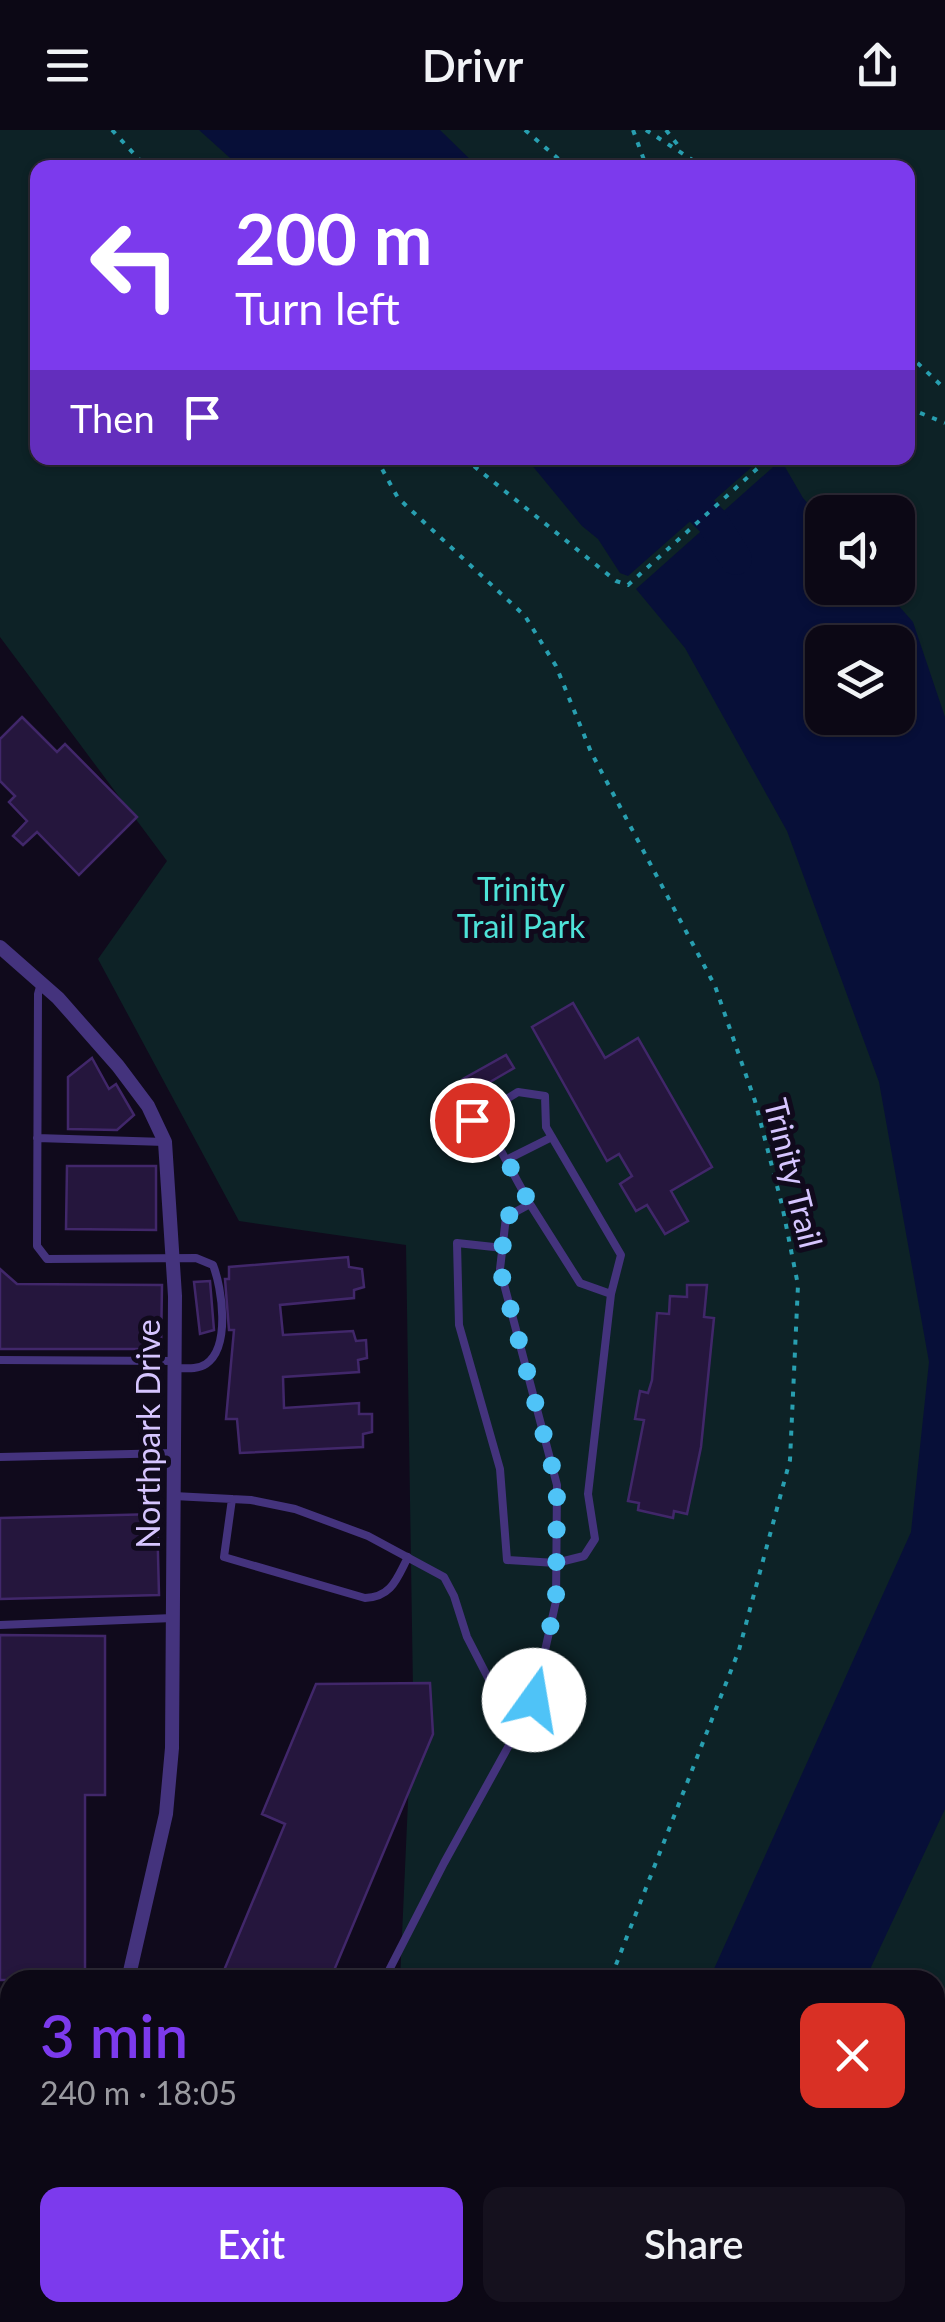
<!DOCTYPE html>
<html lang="en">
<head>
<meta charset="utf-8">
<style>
  body { margin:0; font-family:Lato,sans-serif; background:#15111e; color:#f1f3f6; height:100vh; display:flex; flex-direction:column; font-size:38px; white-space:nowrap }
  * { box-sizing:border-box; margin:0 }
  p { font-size:32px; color:#9a9aa0 }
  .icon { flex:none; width:55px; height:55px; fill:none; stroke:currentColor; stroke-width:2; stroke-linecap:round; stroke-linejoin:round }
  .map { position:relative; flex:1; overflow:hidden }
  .sheet { position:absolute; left:0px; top:1840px; width:945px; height:352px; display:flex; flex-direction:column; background:#0c0815; border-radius:30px 30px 0 0; box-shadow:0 2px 8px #0004,0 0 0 2px #2c2934 }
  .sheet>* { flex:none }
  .guide { position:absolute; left:30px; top:30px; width:885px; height:305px; border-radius:20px; box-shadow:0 2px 8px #0004,0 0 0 2px #2c2934; background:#7c3aed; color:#fff; overflow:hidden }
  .controls { position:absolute; left:805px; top:365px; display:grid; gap:20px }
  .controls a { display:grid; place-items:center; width:110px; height:110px; border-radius:20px; background:#0c0815; box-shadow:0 2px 8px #0004,0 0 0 2px #2c2934; font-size:50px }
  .pin { position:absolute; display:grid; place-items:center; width:85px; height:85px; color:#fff; margin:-42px; border:5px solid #fff; border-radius:50%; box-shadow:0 2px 10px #0007 }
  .me { position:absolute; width:110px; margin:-55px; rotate:13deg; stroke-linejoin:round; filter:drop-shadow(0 0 8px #0008) }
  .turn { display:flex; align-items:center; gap:35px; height:210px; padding:0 40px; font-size:45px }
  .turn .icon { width:130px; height:130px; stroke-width:2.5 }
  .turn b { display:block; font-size:70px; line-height:85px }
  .then { display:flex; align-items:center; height:95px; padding:0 40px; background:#0003; gap:20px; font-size:38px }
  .round { display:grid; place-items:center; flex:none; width:105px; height:105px; border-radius:20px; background:#15111e }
  .head { display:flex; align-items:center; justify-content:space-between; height:170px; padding:0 40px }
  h1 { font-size:60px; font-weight:600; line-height:75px; color:#7c3aed }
  .primary-button { display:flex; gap:20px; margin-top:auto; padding:20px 40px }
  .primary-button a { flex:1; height:115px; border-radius:20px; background:#7c3aed; color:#fff; font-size:40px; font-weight:600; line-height:115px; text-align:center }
  .primary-button a+a { background:#15111e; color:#f1f3f6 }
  header { display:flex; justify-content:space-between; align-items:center; height:130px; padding:0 40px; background:#0c0815; font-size:45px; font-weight:600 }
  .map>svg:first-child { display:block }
</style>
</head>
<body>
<header><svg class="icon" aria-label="menu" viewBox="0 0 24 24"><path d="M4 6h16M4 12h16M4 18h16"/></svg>Drivr<svg class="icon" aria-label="share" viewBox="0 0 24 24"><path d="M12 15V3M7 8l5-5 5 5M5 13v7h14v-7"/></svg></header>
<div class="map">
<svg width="945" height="2192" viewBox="0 0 945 2192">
  <rect width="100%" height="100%" fill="#100a1c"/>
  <path fill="#0d2226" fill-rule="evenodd" d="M0 0H945V2192H849L818 2183 935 2182V1850H400L413 1560 406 1115 239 1091 98 829 167 731 0 507ZM38 38H908V328H38ZM822 382H898V458H822ZM822 512H898V588H822Z"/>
  <path fill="#070f38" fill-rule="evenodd" d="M199 0H440L478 37H240Z
    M526 328H762L628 446 620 443 598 409 582 396Z
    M781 330 803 368 822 390V458H883L913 492 945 587V1679L865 1850H709L911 1402 929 1232 879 952 787 701 685 518 636 459ZM822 512H898V588H822Z
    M558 2182H710V2183L706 2192H553Z"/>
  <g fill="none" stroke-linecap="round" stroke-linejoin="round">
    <path stroke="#070f38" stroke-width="32" d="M648 328 712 391 736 429"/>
  </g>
  <path fill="#25163d" stroke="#41276a" stroke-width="2.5" d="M22 587 57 622 65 614 137 687 79 745 37 702 23 715 13 706 27 691 9 672 15 666 0 651V609Z
    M573 873 605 928 638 908 712 1037 671 1061 688 1091 665 1104 647 1075 636 1081 620 1054 632 1046 619 1024 607 1031 532 897Z
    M506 925 514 938 471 963 463 949Z
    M92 928 109 959 116 954 134 985 117 1000 68 999V947Z
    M67 1036H156V1100L66 1099Z
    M348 1127 349 1137 362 1139 364 1157 354 1160V1168L280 1175 283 1205 353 1201 356 1211 366 1210 367 1228 358 1230 359 1242 283 1247 284 1278 359 1273V1284H372V1302L363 1304V1317L240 1323 237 1289H226L234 1200H229L225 1149H229V1137Z
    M0 1139 17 1154 162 1155 161 1219H0Z
    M210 1151 214 1200 200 1204 194 1152Z
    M687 1155H707L704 1187 714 1188 701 1317 687 1384 674 1381 673 1388 638 1380 639 1373 628 1371 644 1290 635 1289 640 1261 648 1263 652 1250 657 1183 669 1184 670 1166 687 1167Z
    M157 1384 159 1465 0 1469V1388Z
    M0 1505 105 1506V1665H85V1850H0Z
    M430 1553 433 1604 330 1850H220L285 1694 262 1684 316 1554Z"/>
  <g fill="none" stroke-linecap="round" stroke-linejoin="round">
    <path stroke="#289fb0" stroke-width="4" stroke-dasharray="5 8" stroke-linecap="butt" d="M112 0 147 38
      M525 0 569 38
      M633 0 647 38
      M646 0 705 38
      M666 0 681 19
      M908 224 945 259
      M908 278 945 293
      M376 328 398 368 525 486 556 536 591 622 715 856 755 971 782 1075 798 1155 790 1330 739 1520 610 1850
      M464 328 616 451 628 455 769 328
      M935 1886 945 1867
      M935 2077 945 2070
      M935 2151 945 2130
      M382 2182V2192
      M464 2192 468 2182
      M783 2192 788 2182
      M915 2192 920 2182"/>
    <path stroke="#44337d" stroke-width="8" d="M41 853 38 864 37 1116 47 1129 196 1128 213 1135C222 1158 231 1217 206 1234 197 1240 185 1238 175 1238
      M37 1008 165 1012
      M506 1030 552 1007
      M530 1074 501 1021 483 1013 472 990 518 962 545 966 546 997 621 1125 611 1164
      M0 1230 175 1231
      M0 1327 174 1323
      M174 1366 251 1370 295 1379 368 1406 444 1447 454 1466 467 1507 516 1602
      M232 1369 224 1427 365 1468C392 1467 397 1448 408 1427
      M0 1495 173 1488
      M384 1850 444 1733 534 1570 556 1471 557 1355 500 1139 506 1087 530 1074 580 1153 611 1164 588 1364 595 1409 584 1426 556 1433 507 1430 500 1339 459 1195 457 1113 503 1118
      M0 1875 10 1876"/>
    <path stroke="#44337d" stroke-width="14" d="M0 817 58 868 118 936 148 976 165 1012 175 1166 172 1618 166 1684 128 1850
      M26 2192 29 2182"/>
    <path stroke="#44337d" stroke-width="18" d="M0 1958 10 1961
      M727 2182 758 2192"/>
  </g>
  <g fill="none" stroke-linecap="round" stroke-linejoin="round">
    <path stroke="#4fc3f7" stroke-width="18" stroke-dasharray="0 32.4" d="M472 990 483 1013 502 1021 530 1074 506 1087 500 1139 557 1355 556 1471 534 1570"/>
  </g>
  <g text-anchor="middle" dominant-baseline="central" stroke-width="10" stroke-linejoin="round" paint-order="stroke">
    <g font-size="32" fill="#4ee2d8" stroke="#100a1c">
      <text x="521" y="758">Trinity<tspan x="521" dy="37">Trail Park</tspan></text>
    </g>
    <g font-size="32" fill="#d6c5ff" stroke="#100a1c">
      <text transform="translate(794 1043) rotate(76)">Trinity Trail</text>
      <text transform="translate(147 1304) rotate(-90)">Northpark Drive</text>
    </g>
  </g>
</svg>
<div class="controls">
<a><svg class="icon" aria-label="sound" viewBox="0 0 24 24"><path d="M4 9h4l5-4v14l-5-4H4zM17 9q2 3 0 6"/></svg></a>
<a><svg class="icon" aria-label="layers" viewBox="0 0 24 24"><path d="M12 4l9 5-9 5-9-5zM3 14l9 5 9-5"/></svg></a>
</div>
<div class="pin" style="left:472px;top:990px;background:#d93025"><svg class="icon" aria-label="arrive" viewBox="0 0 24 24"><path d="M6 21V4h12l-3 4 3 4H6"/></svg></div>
<svg class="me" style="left:534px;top:1570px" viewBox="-20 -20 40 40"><circle r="19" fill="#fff"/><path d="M0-13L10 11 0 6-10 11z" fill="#4fc3f7"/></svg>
<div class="guide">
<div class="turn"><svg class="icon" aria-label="left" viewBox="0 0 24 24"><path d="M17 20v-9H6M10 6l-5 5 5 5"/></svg><div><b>200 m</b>Turn left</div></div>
<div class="then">Then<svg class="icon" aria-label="arrive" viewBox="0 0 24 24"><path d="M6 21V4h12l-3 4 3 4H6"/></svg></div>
</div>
<section class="sheet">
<div class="head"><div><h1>3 min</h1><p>240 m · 18:05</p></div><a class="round" style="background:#d93025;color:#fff"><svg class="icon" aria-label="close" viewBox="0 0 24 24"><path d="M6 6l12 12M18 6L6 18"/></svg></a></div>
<div class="primary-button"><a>Exit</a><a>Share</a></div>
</section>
</div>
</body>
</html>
